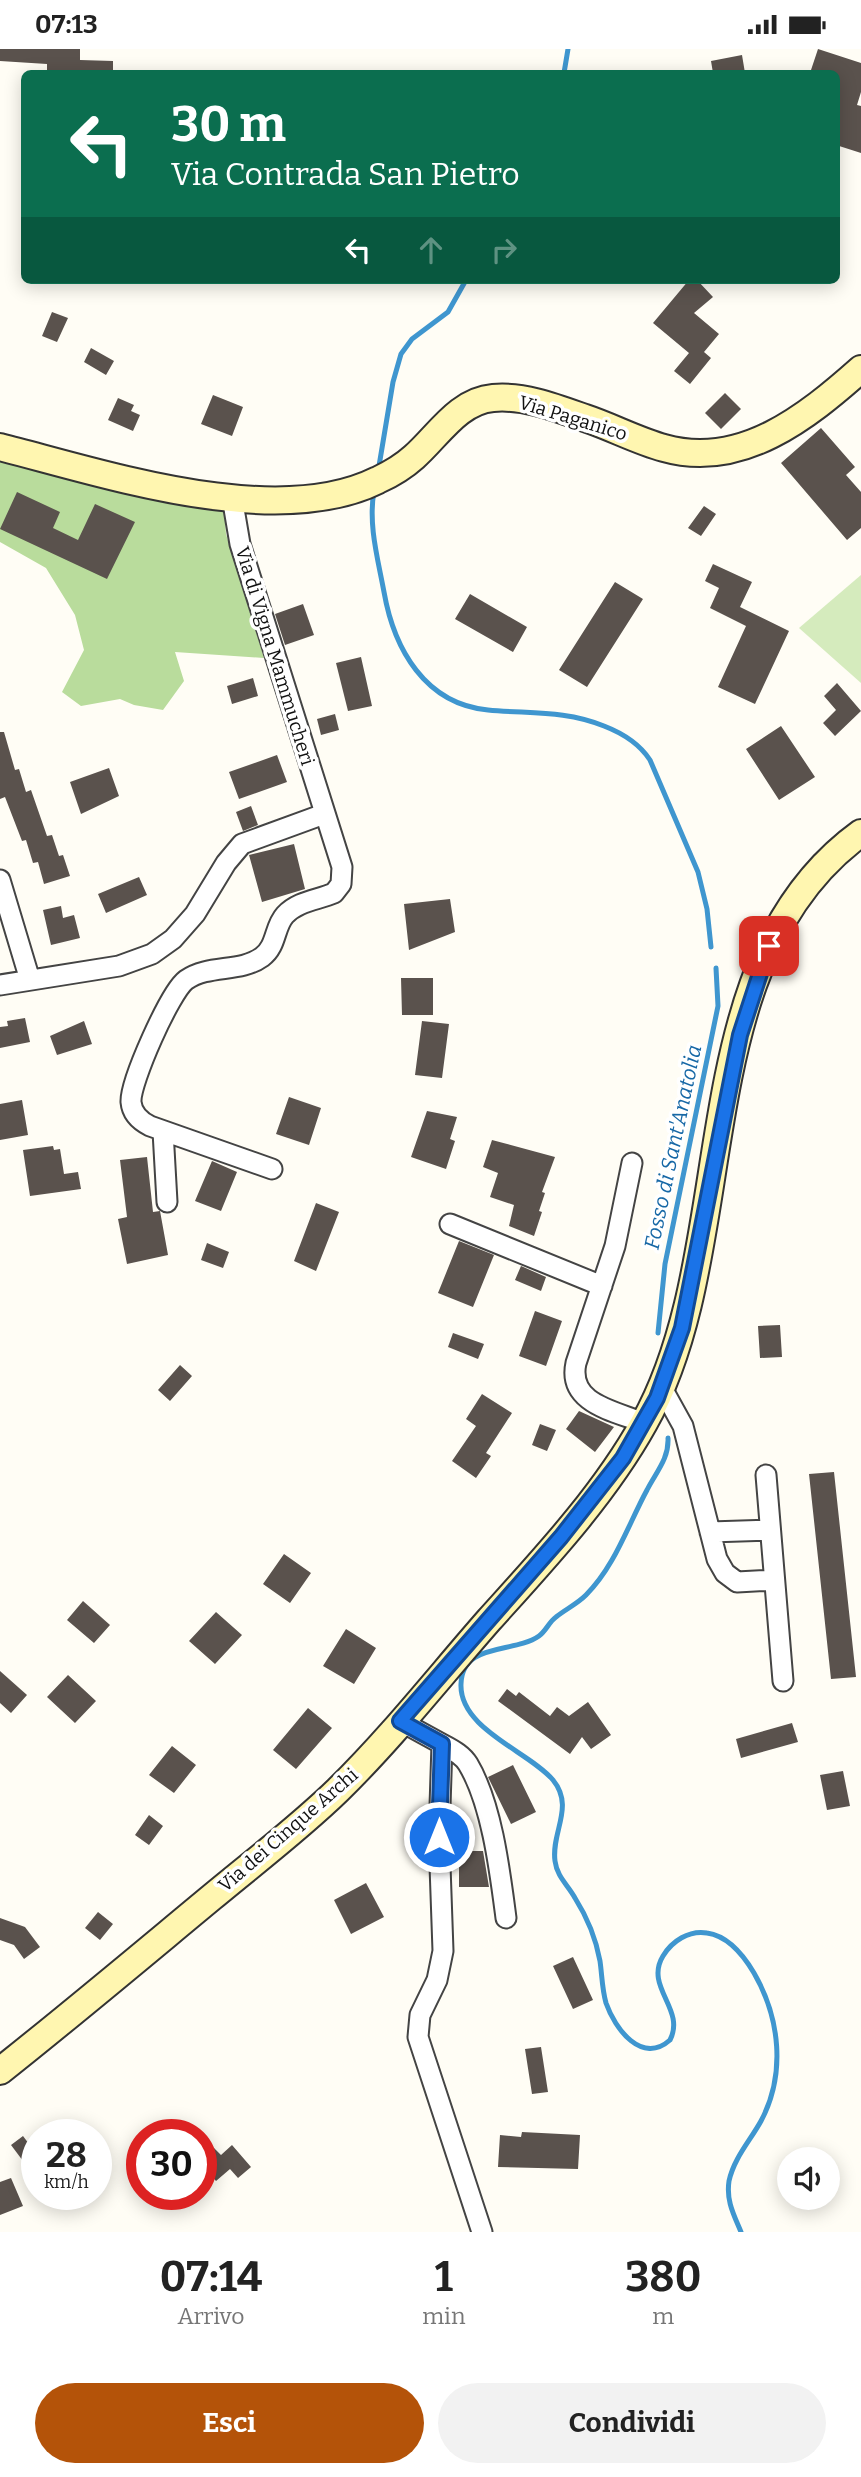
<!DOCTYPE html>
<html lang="it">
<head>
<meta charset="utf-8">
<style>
  body { margin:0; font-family:Bitter,serif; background:#f2f2f2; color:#222; height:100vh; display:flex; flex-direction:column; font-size:26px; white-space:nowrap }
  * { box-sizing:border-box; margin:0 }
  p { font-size:23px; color:#767676 }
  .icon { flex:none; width:38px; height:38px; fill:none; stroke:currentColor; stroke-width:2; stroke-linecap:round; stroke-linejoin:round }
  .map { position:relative; height:2183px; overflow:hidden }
  .details { display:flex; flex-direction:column; background:#fff; flex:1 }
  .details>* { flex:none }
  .guide { position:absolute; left:21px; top:21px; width:819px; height:214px; border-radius:10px; box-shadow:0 4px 18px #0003; background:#0b6e4f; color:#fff; overflow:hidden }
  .buttons { position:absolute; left:777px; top:2098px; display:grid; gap:14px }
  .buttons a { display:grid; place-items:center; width:63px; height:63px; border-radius:50%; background:#fff; box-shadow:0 4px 18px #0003; font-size:35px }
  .speed { position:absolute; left:21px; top:2070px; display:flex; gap:14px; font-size:35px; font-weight:700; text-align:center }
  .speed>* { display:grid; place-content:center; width:91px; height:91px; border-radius:50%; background:#fff; box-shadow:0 4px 18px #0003; line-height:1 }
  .speed small { font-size:18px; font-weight:400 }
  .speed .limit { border:10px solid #d22; background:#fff; color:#111 }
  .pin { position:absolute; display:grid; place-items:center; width:60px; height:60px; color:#fff; margin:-30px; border-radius:14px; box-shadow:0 4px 10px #0006 }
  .me { position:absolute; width:77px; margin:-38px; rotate:0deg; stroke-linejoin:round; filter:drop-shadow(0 0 5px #0008) }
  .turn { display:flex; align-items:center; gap:24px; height:147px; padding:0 35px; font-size:32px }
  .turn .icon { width:91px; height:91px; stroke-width:2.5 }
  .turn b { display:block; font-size:49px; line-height:60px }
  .lanes { display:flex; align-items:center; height:66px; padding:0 35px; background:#0003; justify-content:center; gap:35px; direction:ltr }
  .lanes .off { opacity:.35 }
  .eta { display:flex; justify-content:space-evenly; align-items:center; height:119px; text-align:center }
  .eta b { font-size:42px; font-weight:700; line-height:49px }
  .cta { display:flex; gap:14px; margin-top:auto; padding:14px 35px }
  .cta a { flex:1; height:80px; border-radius:42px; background:#b45309; color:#fff; font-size:28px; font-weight:700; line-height:80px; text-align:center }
  .cta a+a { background:#f2f2f2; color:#222 }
  .status { display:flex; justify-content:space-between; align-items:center; height:49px; padding:0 35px; background:#fff; direction:ltr }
  .status svg { height:19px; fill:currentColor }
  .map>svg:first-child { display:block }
</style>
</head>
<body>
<div class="status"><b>07:13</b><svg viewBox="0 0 49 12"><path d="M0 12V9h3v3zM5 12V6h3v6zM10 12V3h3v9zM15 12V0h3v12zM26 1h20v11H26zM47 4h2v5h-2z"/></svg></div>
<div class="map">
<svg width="861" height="2183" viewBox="0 0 861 2183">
  <rect width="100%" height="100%" fill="#fffdf5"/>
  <path fill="#d5ebbd" d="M861 526V634L799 579Z"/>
  <path fill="#b9dc9c" d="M0 409 224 457 226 485 264 609 175 603 184 632 163 661 134 656 120 650 81 657 62 643 84 601 75 566 46 519 0 493Z"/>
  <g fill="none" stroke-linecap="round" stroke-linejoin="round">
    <path stroke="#3f96cf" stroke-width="5" d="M564 24 568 0
      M378 423 393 333 401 305 412 290 448 263 466 231
      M374 442C368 476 378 510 384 543 394 600 425 655 488 661 529 665 565 661 604 677 622 684 639 694 650 711L698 823 707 860 711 898
      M658 1284 665 1215 718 957 716 919
      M668 1389C669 1410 656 1423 647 1441 628 1476 615 1517 586 1546 577 1555 566 1560 556 1568 549 1573 546 1582 539 1587 513 1605 462 1593 461 1635 459 1680 530 1703 553 1731 575 1758 551 1783 555 1812 557 1828 568 1836 575 1849 587 1868 596 1890 600 1912 602 1926 602 1940 606 1954 615 1980 642 2016 670 1991 686 1960 644 1938 663 1907 672 1892 689 1881 707 1884 728 1887 744 1907 754 1924 780 1969 786 2025 761 2072 750 2092 734 2109 729 2132 726 2152 734 2166 741 2183"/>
  </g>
  <path fill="#5a524d" d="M0 0H80V11L113 12V24H47V15L0 12Z
    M818 0 861 14V43L857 56 861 57V104L836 96V24H810Z
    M742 6 745 24H713L711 12Z
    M689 231H697L713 248 694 264 719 285 704 303 711 309 690 335 674 322 689 304 653 274Z
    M52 263 68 269 57 293 42 287Z
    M91 299 114 312 106 326 84 313Z
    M725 344 741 360 721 380 705 364Z
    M213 346 243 358 232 387 201 375Z
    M118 349 134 356 131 362 140 366 133 382 108 371Z
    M821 379 855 418 846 426 861 443V479L847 491 781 414Z
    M17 443 60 463 53 479 78 491 95 455 135 473 107 530 0 480Z
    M704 457 716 465 701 487 688 479Z
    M713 515 752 533 740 558 789 582 755 655 718 638 746 577 710 559 719 539 705 532Z
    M615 533 643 550 587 638 559 621Z
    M470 545 527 578 513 603 455 570Z
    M303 555 314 586 285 596 275 565Z
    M361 608 372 657 348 662 336 614Z
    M253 629 258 647 232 655 227 637Z
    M837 634 861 662 835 687 823 674 836 661 824 647Z
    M335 665 339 681 321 686 317 670Z
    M781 677 815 728 779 751 746 700Z
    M0 683H4L15 721 19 720 26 743 31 741 47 787 52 786 59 807 63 806 70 827 44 835 38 813 33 814 26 791 22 792 5 748 0 750Z
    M277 706 287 733 239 750 229 723Z
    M109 719 119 747 81 765 70 733Z
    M251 757 258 776 243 782 236 763Z
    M294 795 305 840 262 853 249 806Z
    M139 828 147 846 106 864 98 845Z
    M450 850 455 883 409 901 404 855Z
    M61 857 63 869 74 866 80 889 51 896 43 861Z
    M401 929H433V966H402Z
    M25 969 30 993 0 999V978L8 977 7 972Z
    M84 972 92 995 57 1006 50 987Z
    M422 972 449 975 442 1029 415 1026Z
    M289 1048 321 1059 309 1096 276 1085Z
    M22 1051 28 1086 0 1091V1055Z
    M427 1062 457 1068 450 1090 455 1092 446 1120 411 1108Z
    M492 1091 555 1108 542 1143 545 1144 539 1162 542 1163 534 1187 509 1177 514 1156 490 1148 498 1124 483 1118Z
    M53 1097 54 1101 60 1100 64 1125 78 1123 81 1140 30 1147 23 1101Z
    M147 1108 153 1163 160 1162 168 1206 127 1215 118 1170 127 1168 120 1111Z
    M212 1112 237 1123 221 1162 195 1152Z
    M316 1154 339 1163 316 1222 294 1212Z
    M459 1192 494 1206 473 1258 438 1244Z
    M207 1194 229 1203 223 1219 201 1211Z
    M521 1217 546 1228 541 1242 515 1231Z
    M535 1262 562 1272 546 1317 519 1307Z
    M780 1276 782 1308 760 1309 758 1277Z
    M453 1284 484 1295 478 1310 448 1298Z
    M180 1316 192 1327 170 1352 158 1341Z
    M482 1345 512 1364 486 1404 491 1407 476 1429 452 1412 476 1377 466 1370Z
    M579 1362 614 1378 595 1403 566 1380Z
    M540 1375 556 1381 547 1402 532 1396Z
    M834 1423 856 1628 831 1630 809 1425Z
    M284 1505 311 1524 290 1554 263 1535Z
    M83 1552 110 1576 94 1594 67 1571Z
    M216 1563 242 1586 215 1615 189 1592Z
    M346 1580 376 1599 354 1635 323 1617Z
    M0 1622 27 1646 11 1664 0 1654Z
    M68 1626 96 1652 75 1674 47 1648Z
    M507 1640 516 1647 519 1643 550 1667 557 1658 569 1667 588 1653 611 1686 591 1700 582 1688 570 1705 498 1652Z
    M308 1659 332 1679 296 1720 273 1701Z
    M792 1674 798 1693 741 1709 736 1690Z
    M172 1697 196 1716 174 1744 149 1726Z
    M513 1716 536 1763 511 1775 488 1728Z
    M843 1722 850 1757 827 1761 820 1726Z
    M149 1766 163 1777 149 1796 135 1786Z
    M459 1802H483L489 1838H459Z
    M366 1834 384 1868 351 1885 334 1851Z
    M98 1863 113 1875 100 1891 85 1879Z
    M0 1869 25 1878 40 1898 24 1910 14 1896 0 1891Z
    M573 1908 593 1951 573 1960 553 1917Z
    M541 1998 548 2043 532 2045 525 2000Z
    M522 2083 580 2086 578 2120 498 2118 500 2086 521 2088Z
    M23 2087 35 2103 23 2112 11 2096Z
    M232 2096 251 2118 238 2129 230 2120 216 2132 201 2115V2110L214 2099 221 2106Z
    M11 2129 23 2157 0 2166V2133Z"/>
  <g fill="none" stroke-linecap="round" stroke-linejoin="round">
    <g stroke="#444" stroke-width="23">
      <path id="street" d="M232 448 240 495 342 818 341 835 334 844C318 851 298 852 285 866 274 878 277 897 262 908 240 924 209 915 186 931 170 943 130 1033 131 1053 132 1064 140 1072 150 1077L272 1120
        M0 831 30 931
        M0 936 119 917 152 905 173 890 195 865 226 814 242 795 324 765
        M163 1082 167 1153
        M632 1114 615 1197 576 1314C567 1355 615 1362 644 1374
        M450 1175 602 1237
        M662 1339 683 1377 717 1510 725 1524 737 1533 774 1531
        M766 1426 783 1632
        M710 1483 770 1481
        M400 1672 442 1695 439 1788 443 1902 437 1931 420 1966 418 1988 482 2183
        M442 1695C451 1700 462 1705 468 1715 492 1755 500 1823 506 1869"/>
    </g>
    <g stroke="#333" stroke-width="30">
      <path id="secondary" d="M0 398C106 425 276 482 378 431 391 425 404 417 414 408 438 387 458 352 493 349 524 346 557 359 585 369 612 378 638 392 664 399 741 421 807 368 861 320
        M0 2022C72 1965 142 1906 212 1848 254 1813 299 1779 338 1741 392 1688 439 1628 489 1571 544 1510 604 1446 644 1374 744 1196 680 915 861 784"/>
    </g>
    <use href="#street" stroke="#fff" stroke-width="19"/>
    <use href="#secondary" stroke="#fff6b0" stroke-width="26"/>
  </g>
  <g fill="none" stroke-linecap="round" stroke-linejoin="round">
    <g stroke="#114b97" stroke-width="18">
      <path id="route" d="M439 1788 442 1695 400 1672 561 1488 623 1409 657 1349 682 1279 740 986 769 897"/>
    </g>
    <use href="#route" stroke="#1a73e8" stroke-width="12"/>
  </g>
  <g text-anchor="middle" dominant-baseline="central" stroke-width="7" stroke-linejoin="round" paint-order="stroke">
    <g font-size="19" fill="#111" stroke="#fff">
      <text transform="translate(573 369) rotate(17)">Via Paganico</text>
      <text transform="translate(275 607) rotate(73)">Via di Vigna Mammucheri</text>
      <text transform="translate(288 1781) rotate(-41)">Via dei Cinque Archi</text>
    </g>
    <g font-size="21" font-style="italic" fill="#1768a6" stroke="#fff">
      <text transform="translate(673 1098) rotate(-78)">Fosso di Sant'Anatolia</text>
    </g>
  </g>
</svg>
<div class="buttons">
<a><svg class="icon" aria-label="sound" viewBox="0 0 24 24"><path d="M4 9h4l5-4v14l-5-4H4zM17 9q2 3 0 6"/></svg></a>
</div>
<div class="speed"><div>28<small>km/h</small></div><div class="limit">30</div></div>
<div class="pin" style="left:769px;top:897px;background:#d93025"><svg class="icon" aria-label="arrive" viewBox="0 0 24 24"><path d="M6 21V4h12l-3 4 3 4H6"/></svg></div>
<svg class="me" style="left:439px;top:1788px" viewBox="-20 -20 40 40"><circle r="17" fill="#1a73e8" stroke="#fff" stroke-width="3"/><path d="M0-11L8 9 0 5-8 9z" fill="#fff"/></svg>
<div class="guide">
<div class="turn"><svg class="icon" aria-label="left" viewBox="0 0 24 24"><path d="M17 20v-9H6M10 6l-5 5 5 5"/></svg><div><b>30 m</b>Via Contrada San Pietro</div></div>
<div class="lanes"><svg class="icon" aria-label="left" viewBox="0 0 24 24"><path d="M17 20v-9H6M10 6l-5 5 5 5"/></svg><svg class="icon off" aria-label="ahead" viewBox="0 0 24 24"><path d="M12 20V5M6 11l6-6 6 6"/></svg><svg class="icon off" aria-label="right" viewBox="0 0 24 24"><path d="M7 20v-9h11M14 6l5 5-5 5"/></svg></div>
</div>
</div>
<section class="details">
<div class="eta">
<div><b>07:14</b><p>Arrivo</p></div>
<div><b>1</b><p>min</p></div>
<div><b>380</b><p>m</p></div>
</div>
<div class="cta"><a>Esci</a><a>Condividi</a></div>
</section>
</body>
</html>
